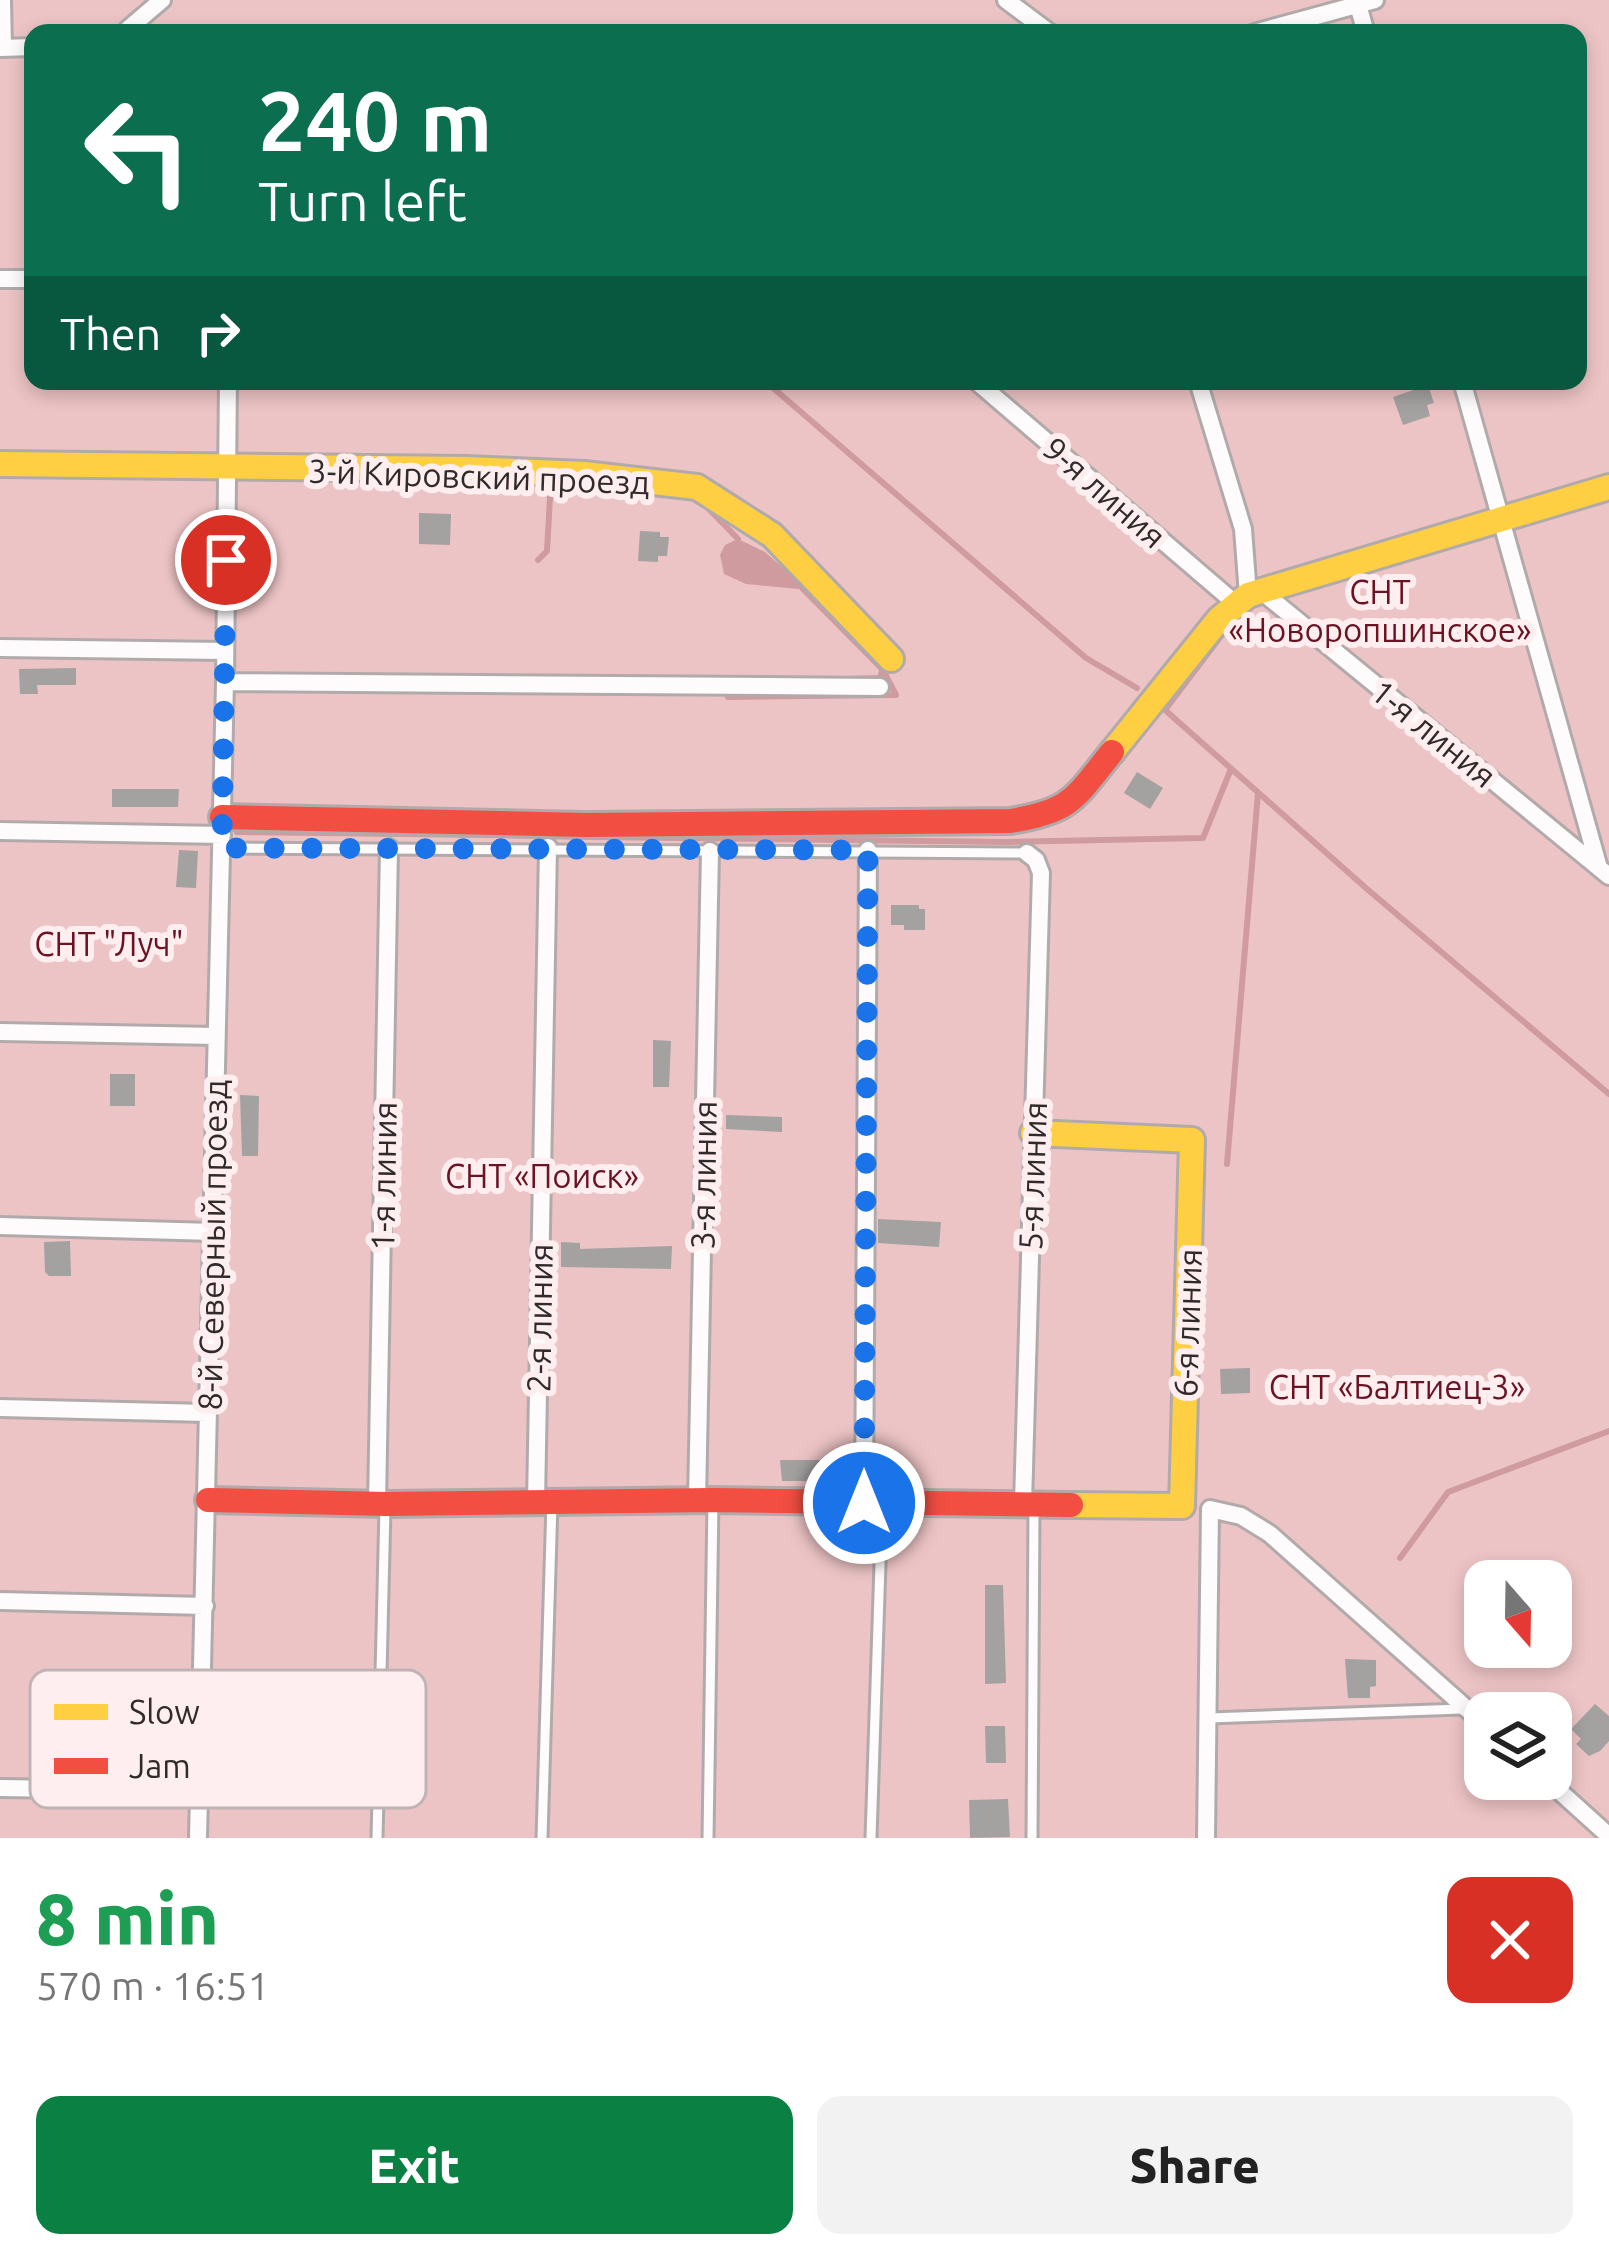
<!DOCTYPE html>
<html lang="en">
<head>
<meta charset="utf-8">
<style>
  body { margin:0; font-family:Ubuntu,sans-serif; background:#f2f2f2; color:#222; height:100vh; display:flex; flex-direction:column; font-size:45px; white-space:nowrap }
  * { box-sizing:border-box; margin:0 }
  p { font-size:39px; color:#767676 }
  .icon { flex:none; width:66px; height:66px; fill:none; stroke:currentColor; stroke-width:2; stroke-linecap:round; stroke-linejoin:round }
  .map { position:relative; height:1838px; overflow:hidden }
  .panel { display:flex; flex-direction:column; background:#fff; flex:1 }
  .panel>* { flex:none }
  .hud { position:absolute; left:24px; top:24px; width:1563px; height:366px; border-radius:24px; box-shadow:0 6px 18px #0003; background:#0b6e4f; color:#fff; overflow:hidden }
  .needle { width:78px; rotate:160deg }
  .tools { position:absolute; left:1464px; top:1560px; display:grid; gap:24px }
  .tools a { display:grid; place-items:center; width:108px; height:108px; border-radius:24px; background:#fff; box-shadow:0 6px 18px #0003; font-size:60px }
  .pin { position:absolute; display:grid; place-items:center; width:102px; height:102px; color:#fff; margin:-51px; border:6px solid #fff; border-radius:50%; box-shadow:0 3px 12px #0007 }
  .me { position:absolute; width:132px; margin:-66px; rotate:0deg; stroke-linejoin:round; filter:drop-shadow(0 0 9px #0008) }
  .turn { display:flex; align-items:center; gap:42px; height:252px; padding:0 36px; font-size:54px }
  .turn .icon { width:156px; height:156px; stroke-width:2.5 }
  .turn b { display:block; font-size:84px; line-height:102px }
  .then { display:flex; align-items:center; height:114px; padding:0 36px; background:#0003; gap:24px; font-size:45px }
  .round { display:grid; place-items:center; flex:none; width:126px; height:126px; border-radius:24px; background:#f2f2f2 }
  .headline { display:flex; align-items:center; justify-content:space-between; height:204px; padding:0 36px }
  h1 { font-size:72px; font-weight:800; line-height:90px; color:#1e9e55 }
  .cta { display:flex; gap:24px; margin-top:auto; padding:24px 36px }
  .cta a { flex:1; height:138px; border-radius:24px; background:#0b8043; color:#fff; font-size:48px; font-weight:800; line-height:138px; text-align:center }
  .cta a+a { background:#f2f2f2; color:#222 }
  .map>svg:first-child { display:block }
</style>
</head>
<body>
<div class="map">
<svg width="1609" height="1838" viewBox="0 0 1609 1838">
  <rect width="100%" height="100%" fill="#f0e4e4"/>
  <path fill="#edc4c5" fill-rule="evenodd" d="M0 0H1609V1838H0ZM33 33H1578V381H33ZM1485 1581H1551V1647H1485ZM1485 1713H1551V1779H1485Z"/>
  <path fill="#d09b9e" d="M738 539 765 552 799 582 798 589 746 584 724 574 720 555 725 545Z"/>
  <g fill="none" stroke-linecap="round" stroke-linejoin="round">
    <path stroke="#d09b9e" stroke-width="6" d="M765 381 1086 658 1137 688
      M705 505 738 539
      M538 560 547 551 551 480
      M1225 631 1165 710 1367 889 1609 1094
      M847 679 880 678 882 671
      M728 697 896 695 883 670 799 585
      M237 832 564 836
      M589 837 1007 842 1203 838 1231 769
      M1227 1164 1258 793
      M1400 1558 1448 1492 1609 1431"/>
  </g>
  <path fill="#a4a1a1" d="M1428 385 1434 403 1427 405 1430 416 1403 425 1393 397Z
    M419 513 451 514 450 545 419 544Z
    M640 531 660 532V537H669L667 556H658V562L638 561Z
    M76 668V685H37L38 694H20L19 669Z
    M1137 772 1163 788 1150 809 1124 793Z
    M112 789H179L178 807H112Z
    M179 850 198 851 196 888 176 887Z
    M891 905H919V909H925V930H904V925H891Z
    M653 1040 671 1041 669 1087H653Z
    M110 1074H135V1106H110Z
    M240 1095 259 1096 258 1156H242Z
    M726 1115 782 1117V1132L726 1129Z
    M878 1219 941 1222 939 1247 878 1243Z
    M70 1241 71 1276H49L45 1272 44 1242Z
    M561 1242 580 1243V1249L672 1246 671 1269 561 1267Z
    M1250 1368V1393L1221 1394 1220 1369Z
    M780 1460H836V1481H782Z
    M985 1585H1003L1006 1683 985 1684Z
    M1345 1659 1376 1660V1686L1370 1687V1698H1348Z
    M1595 1704 1609 1716V1741L1600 1751 1589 1756 1576 1744 1581 1739 1571 1729Z
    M985 1726H1005L1006 1763H986Z
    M1008 1799 1010 1837 970 1838 969 1800Z"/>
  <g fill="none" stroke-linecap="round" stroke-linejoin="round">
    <g stroke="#b2aaaa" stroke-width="15">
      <path id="lane" d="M222 848 1026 853
        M1209 1718 1462 1709
        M377 1838 385 1508
        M542 1838 552 1502
        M708 1838 713 1501
        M871 1838 882 1503
        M1032 1838 1034 1507"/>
    </g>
    <g stroke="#b2aaaa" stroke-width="22">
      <path id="street" d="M2 0 3 48
        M1006 0 1050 33
        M1358 5 1366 33
        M128 29 162 0
        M1254 33 1375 0
        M0 48 33 47
        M0 279H33
        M976 381 1235 603
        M1198 381 1243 529 1248 595
        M1462 381 1599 868
        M1260 590 1609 876
        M0 648 225 651
        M225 682 880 687
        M0 831 222 835
        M0 1032 216 1036
        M0 1226 214 1232
        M0 1408 208 1413
        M697 1500 710 851
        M536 1502 548 847
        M377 1503 389 848
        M864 1503 868 850
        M1023 1504 1041 873 1036 860 1027 853
        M0 1601 205 1606
        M1546 1779 1609 1836
        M0 1788 200 1791
        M198 1838 225 682 228 381
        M1206 1838 1210 1509 1241 1516 1270 1534 1485 1725"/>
    </g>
    <g stroke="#b2aaaa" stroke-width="30">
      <path id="slow" d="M0 464 466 469 584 474 697 487 772 535 891 659
        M1112 752 1219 619 1248 595 1609 487
        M1033 1133 1192 1140 1182 1506 1071 1505"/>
    </g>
    <g stroke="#b2aaaa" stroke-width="30">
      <path id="jam" d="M222 817 586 825 1010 821C1072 811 1074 799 1112 752
        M208 1500 386 1504 713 1500 1071 1505"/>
    </g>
    <use href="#lane" stroke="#fdfbfb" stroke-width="9"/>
    <use href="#street" stroke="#fdfbfb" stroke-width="16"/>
    <use href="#slow" stroke="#ffcf43" stroke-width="24"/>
    <use href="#jam" stroke="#f24e42" stroke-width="24"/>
  </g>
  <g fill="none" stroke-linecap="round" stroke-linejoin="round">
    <path stroke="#1a73e8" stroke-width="21" stroke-dasharray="0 37.8" d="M226 560 222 848 868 850 864 1503"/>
  </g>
  <g text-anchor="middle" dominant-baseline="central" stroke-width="12" stroke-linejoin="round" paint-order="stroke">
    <g font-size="33" fill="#312a2a" stroke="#feeeef">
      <text transform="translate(479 476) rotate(2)">3-й Кировский проезд</text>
      <text transform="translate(1105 492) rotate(41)">9-я линия</text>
      <text transform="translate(1434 733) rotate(39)">1-я линия</text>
      <text transform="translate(703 1175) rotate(-89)">3-я линия</text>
      <text transform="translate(383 1176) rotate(-89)">1-я линия</text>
      <text transform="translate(1032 1176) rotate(-88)">5-я линия</text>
      <text transform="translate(212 1245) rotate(-89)">8-й Северный проезд</text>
      <text transform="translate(539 1318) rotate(-89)">2-я линия</text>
      <text transform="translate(1187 1323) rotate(-88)">6-я линия</text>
    </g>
    <g font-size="33" fill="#6a1423" stroke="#feeeef">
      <text x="1380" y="591">СНТ<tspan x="1380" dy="38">«Новоропшинское»</tspan></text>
      <text x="109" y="943">СНТ "Луч"</text>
      <text x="542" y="1175">СНТ «Поиск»</text>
      <text x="1397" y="1386">СНТ «Балтиец-3»</text>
    </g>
  </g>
  <rect x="30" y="1670" width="396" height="138" rx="18" fill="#feeeef" stroke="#c0b3b4" stroke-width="3"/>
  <rect x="54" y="1704" width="54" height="16" fill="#ffcf43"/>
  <rect x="54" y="1758" width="54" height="16" fill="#f24e42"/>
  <g font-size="33" fill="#312a2a">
    <text x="129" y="1724">Slow</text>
    <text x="129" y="1778">Jam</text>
  </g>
</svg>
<div class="tools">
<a><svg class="needle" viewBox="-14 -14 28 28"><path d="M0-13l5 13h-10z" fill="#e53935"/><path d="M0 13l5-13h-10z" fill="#767676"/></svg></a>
<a><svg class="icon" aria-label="layers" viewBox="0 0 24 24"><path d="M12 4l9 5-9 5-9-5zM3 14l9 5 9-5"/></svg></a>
</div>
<div class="pin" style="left:226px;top:560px;background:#d93025"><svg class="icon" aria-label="arrive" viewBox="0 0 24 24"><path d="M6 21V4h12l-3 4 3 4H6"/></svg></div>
<svg class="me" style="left:864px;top:1503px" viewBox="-20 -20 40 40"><circle r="17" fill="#1a73e8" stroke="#fff" stroke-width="3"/><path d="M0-11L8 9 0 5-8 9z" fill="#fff"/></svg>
<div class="hud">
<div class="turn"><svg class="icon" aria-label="left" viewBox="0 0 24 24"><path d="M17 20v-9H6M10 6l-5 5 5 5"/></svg><div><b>240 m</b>Turn left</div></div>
<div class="then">Then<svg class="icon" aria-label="right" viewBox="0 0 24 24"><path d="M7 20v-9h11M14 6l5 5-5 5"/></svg></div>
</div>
</div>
<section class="panel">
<div class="headline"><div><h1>8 min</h1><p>570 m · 16:51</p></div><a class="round" style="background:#d93025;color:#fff"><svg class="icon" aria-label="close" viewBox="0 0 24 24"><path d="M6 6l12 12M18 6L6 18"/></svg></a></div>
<div class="cta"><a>Exit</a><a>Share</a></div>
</section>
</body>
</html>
